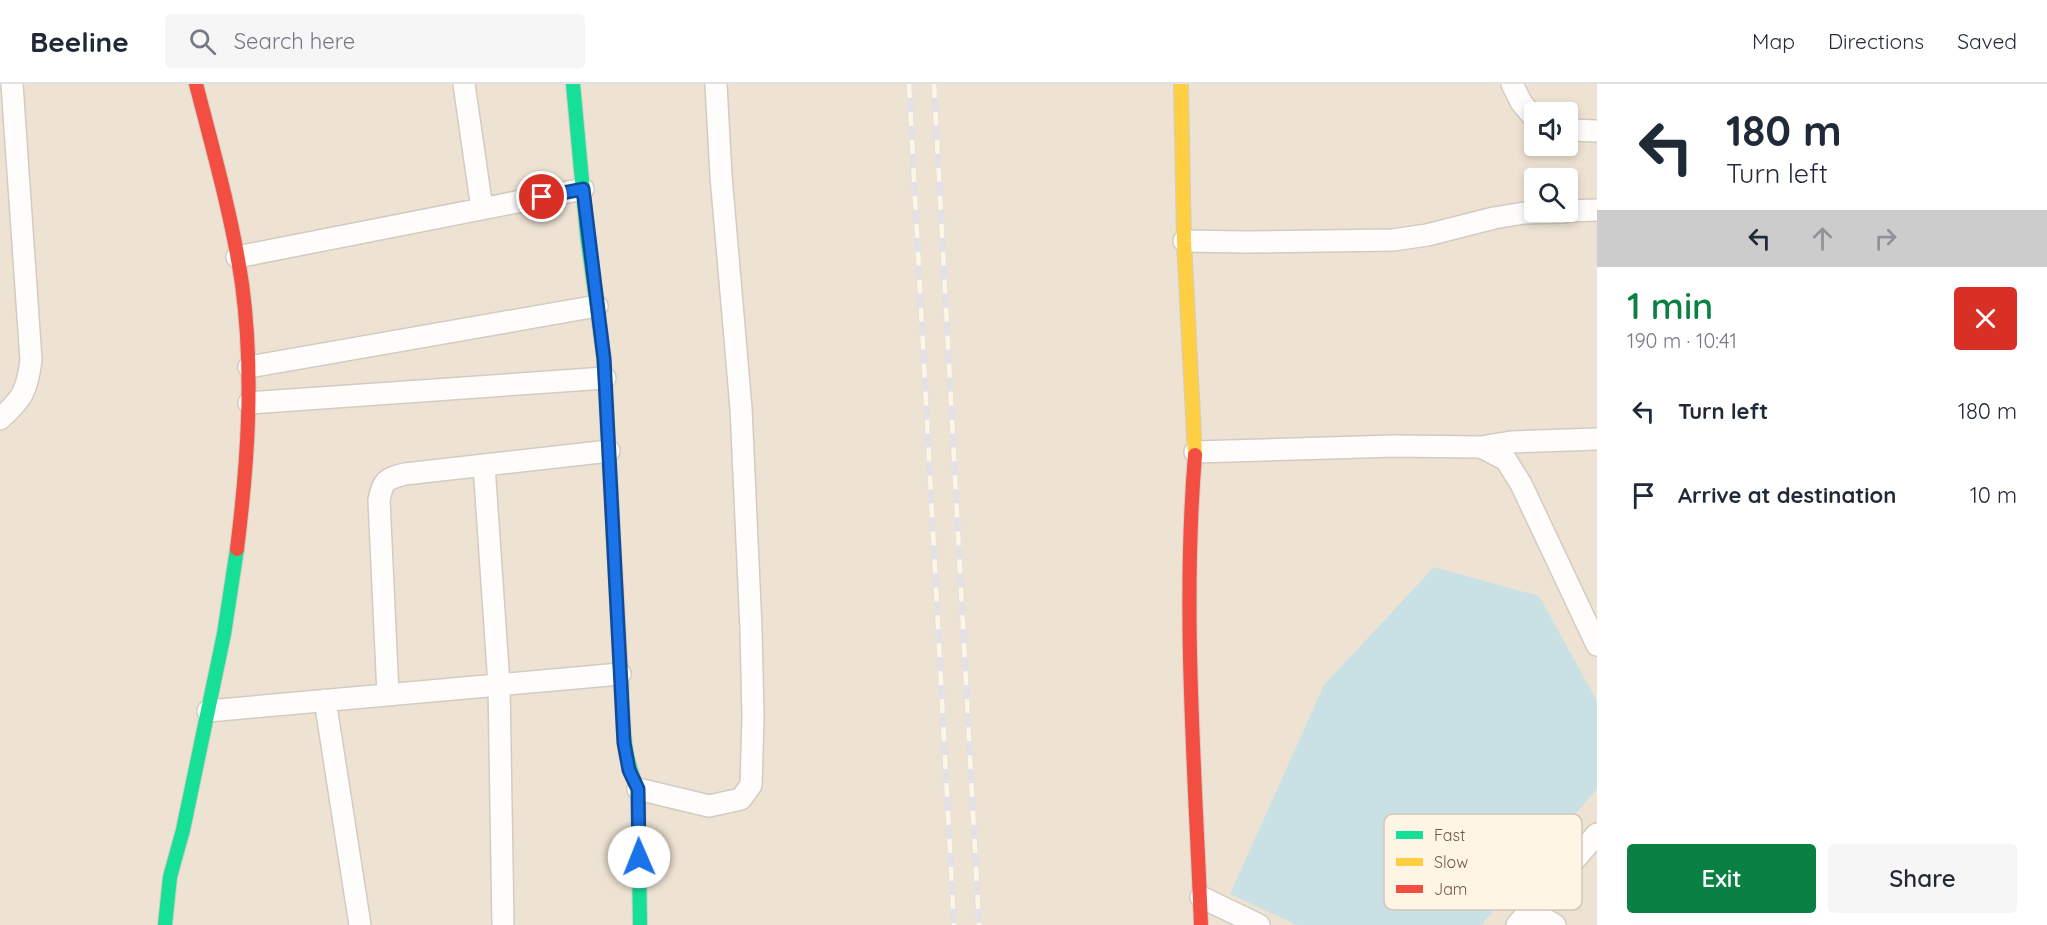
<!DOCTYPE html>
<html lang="en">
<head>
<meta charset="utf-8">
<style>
  body { margin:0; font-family:Quicksand,sans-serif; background:#f6f6f7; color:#1f2937; height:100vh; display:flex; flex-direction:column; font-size:22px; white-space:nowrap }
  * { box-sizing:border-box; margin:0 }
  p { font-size:20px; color:#747a83 }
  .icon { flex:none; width:33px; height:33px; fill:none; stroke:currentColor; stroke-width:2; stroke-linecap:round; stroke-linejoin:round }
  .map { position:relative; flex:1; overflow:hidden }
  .drawer { display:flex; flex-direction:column; background:#fff; width:450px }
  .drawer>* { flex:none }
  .guide { background:#fff; color:#1f2937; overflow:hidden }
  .buttons { position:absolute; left:1524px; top:18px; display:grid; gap:12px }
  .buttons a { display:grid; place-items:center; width:54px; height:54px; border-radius:6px; background:#fff; box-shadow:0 3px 9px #0003; font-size:30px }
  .pin { position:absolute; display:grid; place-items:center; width:51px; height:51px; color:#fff; margin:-26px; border:3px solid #fff; border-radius:50%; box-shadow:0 2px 6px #0007 }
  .me { position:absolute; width:66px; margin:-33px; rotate:359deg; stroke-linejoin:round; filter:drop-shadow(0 0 4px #0008) }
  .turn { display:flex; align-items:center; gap:21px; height:126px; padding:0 30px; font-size:27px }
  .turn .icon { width:78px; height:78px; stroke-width:2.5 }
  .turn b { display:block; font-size:42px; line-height:51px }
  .lanes { display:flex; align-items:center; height:57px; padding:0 30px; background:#0003; justify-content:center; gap:30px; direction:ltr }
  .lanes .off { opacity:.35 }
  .round { display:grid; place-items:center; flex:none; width:63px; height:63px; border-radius:6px; background:#f6f6f7 }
  .overview { display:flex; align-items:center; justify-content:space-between; height:102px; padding:0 30px }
  h1 { font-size:36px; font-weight:600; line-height:45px; color:#0b8043 }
  .action { display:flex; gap:12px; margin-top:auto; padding:12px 30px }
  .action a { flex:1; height:69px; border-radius:6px; background:#0b8043; color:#fff; font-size:24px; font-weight:600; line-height:69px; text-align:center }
  .action a+a { background:#f6f6f7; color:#1f2937 }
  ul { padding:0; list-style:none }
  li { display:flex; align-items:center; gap:18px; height:84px; padding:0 30px }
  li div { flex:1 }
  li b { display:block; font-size:22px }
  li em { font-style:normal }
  header { display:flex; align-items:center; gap:36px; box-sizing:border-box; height:84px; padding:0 30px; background:#fff; border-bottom:2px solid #e0e1e3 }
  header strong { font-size:28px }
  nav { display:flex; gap:33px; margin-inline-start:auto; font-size:21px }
  .search { width:420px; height:54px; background:#f6f6f7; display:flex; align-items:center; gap:15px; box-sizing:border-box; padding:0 21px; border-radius:6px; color:#747a83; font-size:22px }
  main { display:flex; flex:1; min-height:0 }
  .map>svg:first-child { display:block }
</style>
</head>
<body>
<header>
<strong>Beeline</strong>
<div class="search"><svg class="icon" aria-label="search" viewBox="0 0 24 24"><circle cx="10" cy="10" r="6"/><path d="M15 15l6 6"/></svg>Search here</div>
<nav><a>Map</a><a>Directions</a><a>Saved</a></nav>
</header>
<main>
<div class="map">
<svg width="1597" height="841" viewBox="0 0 1597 841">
  <rect width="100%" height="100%" fill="#f5f0e6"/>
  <path fill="#eee3d3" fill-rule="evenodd" d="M0 0H1597V841H0ZM1534 28H1568V62H1534ZM1534 94H1568V128H1534Z"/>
  <path fill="#c9e1e4" d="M1434 483 1539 512 1597 617V705L1481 841H1297L1230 810 1324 601Z"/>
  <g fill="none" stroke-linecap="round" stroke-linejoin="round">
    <g stroke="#d3cbc2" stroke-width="24">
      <path id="street" d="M464 0 482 125
        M1512 0 1521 18 1534 34
        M1568 46 1597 47
        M1568 127 1597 126
        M1184 157 1245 158 1393 156 1427 151 1494 134 1524 129 1564 128
        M237 173 583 105
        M249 283 597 222
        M249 319 605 294
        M0 335C23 314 27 307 31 276L12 0
        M1481 363 1511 358 1597 355
        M1195 368 1394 362 1481 363 1506 376 1521 400 1597 561
        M484 381 499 601 503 841
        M388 610 379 416C383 396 386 395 405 390L609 367
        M325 616 360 841
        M208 627 620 590
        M638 705 709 722 741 715 751 701 753 633 751 545 741 324 721 92 716 0
        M1201 813 1259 841
        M1530 827 1555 841
        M1517 841 1597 750"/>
    </g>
    <g stroke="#d5ccc2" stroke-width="16">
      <path id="fast" d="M573 0 587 151 604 275 608 355
        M621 593C623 631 621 670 638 705L640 841
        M165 841 170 793 183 746 224 550 237 465"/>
    </g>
    <g stroke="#d5ccc2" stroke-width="16">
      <path id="slow" d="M1181 0 1184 157 1195 371
        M608 355 621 593"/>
    </g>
    <g stroke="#d5ccc2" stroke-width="16">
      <path id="jam" d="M196 0C213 66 232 132 242 200 254 288 248 377 237 465
        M1195 371C1182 527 1195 685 1201 841"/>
    </g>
    <use href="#street" stroke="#fefdfb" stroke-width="21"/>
    <use href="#fast" stroke="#16e098" stroke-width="14"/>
    <use href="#slow" stroke="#ffcf43" stroke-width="14"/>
    <use href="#jam" stroke="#f24e42" stroke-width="14"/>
    <g stroke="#e3e1e3" stroke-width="7">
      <path id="rail" d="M909 0 954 841
        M934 0 979 841"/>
    </g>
    <use href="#rail" stroke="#fef5e5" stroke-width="4.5" stroke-dasharray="14" stroke-linecap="butt"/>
  </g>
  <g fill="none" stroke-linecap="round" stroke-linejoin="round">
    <g stroke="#114b97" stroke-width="15">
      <path id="route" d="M542 113 583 105 604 275 624 659 629 686 638 705 639 773"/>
    </g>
    <use href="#route" stroke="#1a73e8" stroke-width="10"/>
  </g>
  <rect x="1384" y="730" width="198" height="96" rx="9" fill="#fef5e5" stroke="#d3c6b6" stroke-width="1.5"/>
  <rect x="1396" y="747" width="27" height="8" fill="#16e098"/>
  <rect x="1396" y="774" width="27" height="8" fill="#ffcf43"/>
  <rect x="1396" y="801" width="27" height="8" fill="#f24e42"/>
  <g font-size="16" fill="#705849">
    <text x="1434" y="757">Fast</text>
    <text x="1434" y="784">Slow</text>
    <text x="1434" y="811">Jam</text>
  </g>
</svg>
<div class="buttons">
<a><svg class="icon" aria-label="sound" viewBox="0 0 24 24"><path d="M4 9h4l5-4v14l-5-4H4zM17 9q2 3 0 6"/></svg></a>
<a><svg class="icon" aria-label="search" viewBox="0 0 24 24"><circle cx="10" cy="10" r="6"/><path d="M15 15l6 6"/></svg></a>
</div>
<div class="pin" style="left:542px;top:113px;background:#d93025"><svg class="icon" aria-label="arrive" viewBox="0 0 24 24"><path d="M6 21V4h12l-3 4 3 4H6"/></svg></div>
<svg class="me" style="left:639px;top:773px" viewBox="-20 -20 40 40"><circle r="19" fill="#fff"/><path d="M0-13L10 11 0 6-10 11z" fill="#1a73e8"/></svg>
</div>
<section class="drawer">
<div class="guide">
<div class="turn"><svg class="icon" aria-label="left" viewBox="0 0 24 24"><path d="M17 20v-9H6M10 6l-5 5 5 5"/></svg><div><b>180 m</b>Turn left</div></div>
<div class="lanes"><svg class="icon" aria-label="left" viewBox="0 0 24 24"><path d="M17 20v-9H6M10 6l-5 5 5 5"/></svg><svg class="icon off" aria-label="ahead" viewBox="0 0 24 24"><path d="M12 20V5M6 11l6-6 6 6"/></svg><svg class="icon off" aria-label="right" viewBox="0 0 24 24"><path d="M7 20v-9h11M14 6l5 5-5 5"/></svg></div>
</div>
<div class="overview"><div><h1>1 min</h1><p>190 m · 10:41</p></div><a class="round" style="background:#d93025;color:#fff"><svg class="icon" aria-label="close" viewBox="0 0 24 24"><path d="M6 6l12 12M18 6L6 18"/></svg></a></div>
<ul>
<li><svg class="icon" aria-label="left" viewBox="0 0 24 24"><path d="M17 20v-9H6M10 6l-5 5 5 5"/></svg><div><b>Turn left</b></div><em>180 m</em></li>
<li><svg class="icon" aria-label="arrive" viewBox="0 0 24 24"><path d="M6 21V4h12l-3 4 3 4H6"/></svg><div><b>Arrive at destination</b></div><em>10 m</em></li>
</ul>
<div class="action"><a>Exit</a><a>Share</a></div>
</section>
</main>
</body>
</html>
